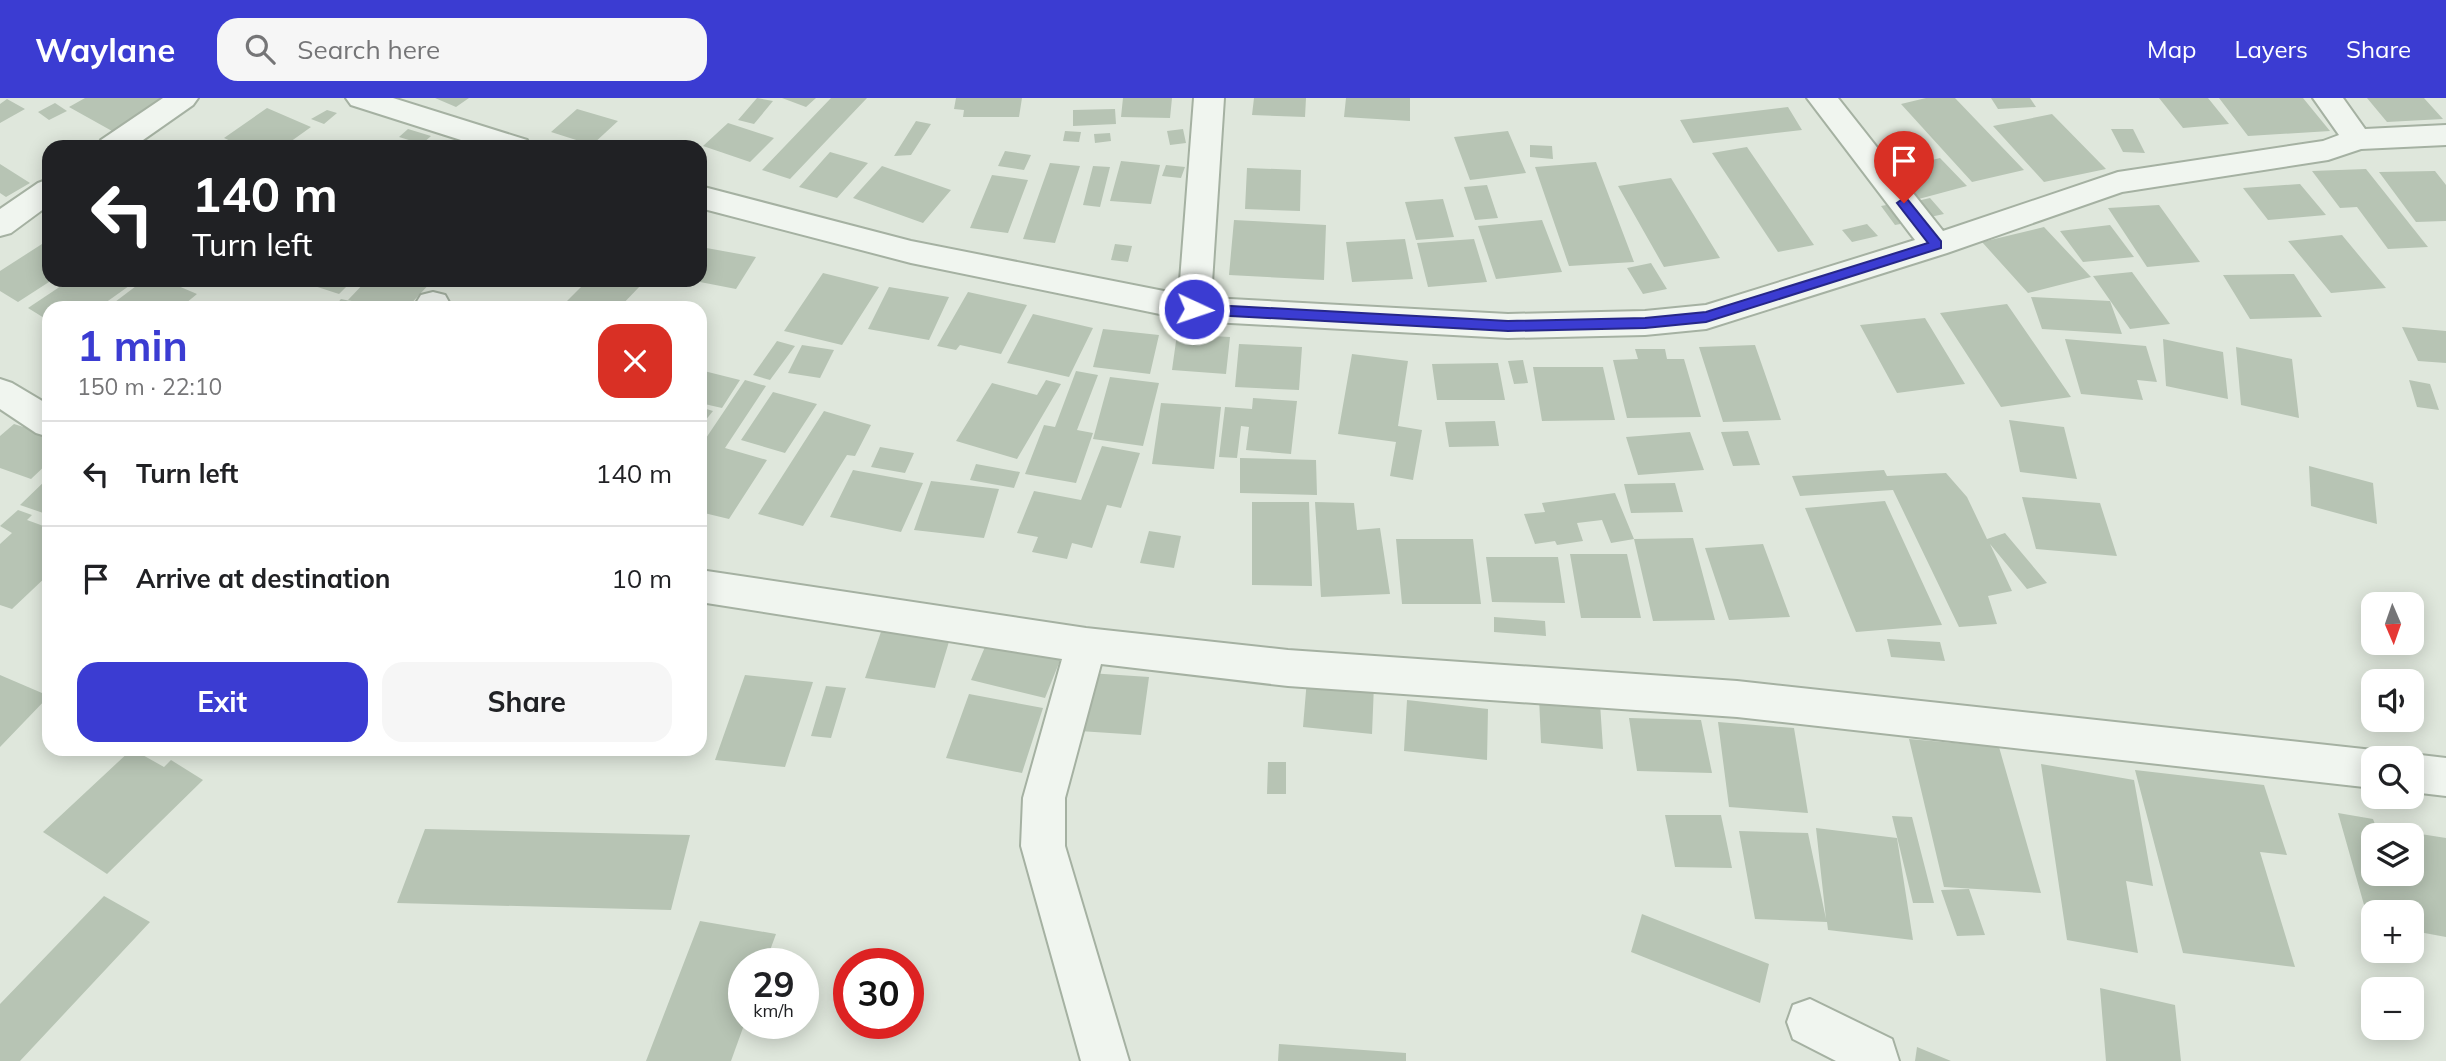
<!DOCTYPE html>
<html lang="en">
<head>
<meta charset="utf-8">
<style>
  body { margin:0; font-family:Mulish,sans-serif; background:#f6f6f6; color:#202124; height:100vh; display:flex; flex-direction:column; font-size:26px; white-space:nowrap }
  * { box-sizing:border-box; margin:0 }
  p { font-size:23px; color:#757577 }
  .icon { flex:none; width:38px; height:38px; fill:none; stroke:currentColor; stroke-width:2; stroke-linecap:round; stroke-linejoin:round }
  .map { position:relative; flex:1; overflow:hidden }
  .panel { position:absolute; left:42px; top:203px; width:665px; height:455px; display:flex; flex-direction:column; background:#fff; border-radius:21px; box-shadow:0 4px 18px #0003 }
  .panel>* { flex:none }
  .guide { position:absolute; left:42px; top:42px; width:665px; height:147px; border-radius:21px; box-shadow:0 4px 18px #0003; background:#202124; color:#fff; overflow:hidden }
  .needle { width:46px; rotate:178deg }
  .buttons { position:absolute; left:2361px; top:494px; display:grid; gap:14px }
  .buttons a { display:grid; place-items:center; width:63px; height:63px; border-radius:14px; background:#fff; box-shadow:0 4px 18px #0003; font-size:35px }
  .speed { position:absolute; left:728px; top:850px; display:flex; gap:14px; font-size:35px; font-weight:700; text-align:center }
  .speed>* { display:grid; place-content:center; width:91px; height:91px; border-radius:50%; background:#fff; box-shadow:0 4px 18px #0003; line-height:1 }
  .speed small { font-size:18px; font-weight:400 }
  .speed .limit { border:10px solid #d22; background:#fff; color:#111 }
  .pin { position:absolute; display:grid; place-items:center; width:60px; height:60px; color:#fff; margin:-72px -30px; border-radius:50% 50% 50% 0; rotate:-45deg; box-shadow:0 0 7px #0007 }
  .pin .icon { rotate:45deg }
  .me { position:absolute; width:77px; margin:-38px; rotate:93deg; stroke-linejoin:round; filter:drop-shadow(0 0 5px #0008) }
  .turn { display:flex; align-items:center; gap:24px; height:147px; padding:0 35px; font-size:32px }
  .turn .icon { width:91px; height:91px; stroke-width:2.5 }
  .turn b { display:block; font-size:49px; line-height:60px }
  .round { display:grid; place-items:center; flex:none; width:74px; height:74px; border-radius:21px; background:#f6f6f6 }
  .headline { display:flex; align-items:center; justify-content:space-between; height:119px; padding:0 35px }
  h1 { font-size:42px; font-weight:700; line-height:52px; color:#3b3cd2 }
  .primary-button { display:flex; gap:14px; margin-top:auto; padding:14px 35px }
  .primary-button a { flex:1; height:80px; border-radius:21px; background:#3b3cd2; color:#fff; font-size:28px; font-weight:700; line-height:80px; text-align:center }
  .primary-button a+a { background:#f6f6f6; color:#202124 }
  ul { padding:0; list-style:none }
  li { display:flex; align-items:center; gap:21px; height:105px; padding:0 35px; border-top:2px solid #e0e0e0 }
  li div { flex:1 }
  li b { display:block; font-size:26px }
  li em { font-style:normal }
  header { display:flex; align-items:center; gap:42px; box-sizing:border-box; height:98px; padding:0 35px; background:#3b3cd2; color:#fff }
  header strong { font-size:33px }
  nav { display:flex; gap:38px; margin-inline-start:auto; font-size:24px }
  .search { width:490px; height:63px; background:#f6f6f6; display:flex; align-items:center; gap:18px; box-sizing:border-box; padding:0 24px; border-radius:21px; color:#757577; font-size:26px }
  .map>svg:first-child { display:block }
</style>
</head>
<body>
<header>
<strong>Waylane</strong>
<div class="search"><svg class="icon" aria-label="search" viewBox="0 0 24 24"><circle cx="10" cy="10" r="6"/><path d="M15 15l6 6"/></svg>Search here</div>
<nav><a>Map</a><a>Layers</a><a>Share</a></nav>
</header>
<div class="map">
<svg width="2446" height="963" viewBox="0 0 2446 963">
  <rect width="100%" height="100%" fill="#dfe7dc"/>
  <path fill="#b7c4b4" fill-rule="evenodd" d="M85 0H161L164 2 112 33 69 9Z
    M435 0H469L456 9Z
    M757 0 773 3 754 26 738 22Z
    M782 0H816L806 9Z
    M831 0H867L790 81 762 72Z
    M956 0H1022L1019 19H963L964 12 954 11Z
    M1123 0H1172L1170 20 1121 19Z
    M1254 0H1306L1305 19 1252 17Z
    M1346 0H1410V23L1344 19Z
    M1926 0H1955L2024 72 1972 84 1901 6Z
    M1991 0H2030L2036 9 1998 11Z
    M2159 0H2208L2229 26 2183 30Z
    M2219 0H2303L2330 33 2248 38Z
    M2367 0H2424L2443 21 2387 24Z
    M7 1 25 11 0 25V6Z
    M55 5 67 13 49 22 38 14Z
    M1788 9 1802 32 1693 45 1680 22Z
    M267 10 311 29 283 49H244L224 40Z
    M577 11 618 23 592 47 551 34Z
    M1115 11 1116 26 1073 28V12Z
    M327 12 337 15 324 26 311 21Z
    M2052 16 2106 71 2044 84 1993 28Z
    M916 23 931 26 911 57 894 58Z
    M728 25 774 40 750 64 703 48Z
    M408 31 431 38 422 46 399 39Z
    M1183 31 1186 45 1170 47 1167 33Z
    M2111 31H2133L2145 55 2123 54Z
    M1065 33 1081 34 1079 44 1063 43Z
    M1508 33 1526 75 1470 82 1454 39Z
    M1110 35 1111 43 1095 45 1094 36Z
    M1530 47 1552 48 1553 61 1530 59Z
    M1747 49 1814 147 1778 154 1712 55Z
    M1005 53 1031 57 1024 72 998 68Z
    M830 54 868 65 837 100 799 89Z
    M1940 60 1967 88 1915 102 1888 73Z
    M1121 63 1160 67 1151 106 1110 103Z
    M1596 64 1634 164 1569 168 1535 69Z
    M1050 65 1080 68 1055 145 1023 141Z
    M0 66 30 85 6 99 0 95Z
    M1166 67 1185 69 1181 80 1162 78Z
    M882 68 951 92 923 125 853 100Z
    M1093 68 1110 69 1100 109 1083 107Z
    M1247 70 1301 72 1300 113 1245 111Z
    M2366 71 2428 149 2388 151 2357 109 2340 110 2312 73Z
    M2435 73 2446 87V123L2416 124 2379 74Z
    M992 77 1028 82 1008 135 970 130Z
    M1671 80 1720 160 1664 169 1618 88Z
    M2300 86 2326 117 2268 122 2243 90Z
    M1487 87 1498 120 1475 122 1464 89Z
    M1930 100 1944 116 1930 119 1917 103Z
    M1443 101 1454 139 1416 142 1405 104Z
    M1897 105 1911 124 1895 127 1881 108Z
    M2159 107 2200 164 2147 169 2108 110Z
    M1234 122 1326 127 1324 182 1229 177Z
    M1542 122 1562 174 1496 181 1478 128Z
    M1867 126 1878 138 1852 144 1842 132Z
    M2110 127 2134 159 2083 164 2060 133Z
    M2044 129 2091 179 2028 195 1982 144Z
    M2342 137 2386 190 2331 195 2288 143Z
    M1405 141 1413 181 1352 184 1346 144Z
    M1474 141 1487 184 1428 189 1417 145Z
    M42 146 49 150V184L18 204 0 193V173Z
    M1115 146 1132 148 1128 164 1111 162Z
    M701 149 756 159 736 191 700 184Z
    M1651 165 1667 191 1643 196 1627 170Z
    M2132 174 2170 226 2130 231 2093 178Z
    M823 175 879 189 842 247 784 233Z
    M2294 176 2322 219 2250 221 2223 177Z
    M70 182H134L136 183 98 210H49V223L28 210Z
    M144 182H164L197 196 180 210H107Z
    M296 182H353L339 196Z
    M367 182H433L407 210H378L360 205 355 210H333L341 201 355 204 348 202Z
    M588 182H627L641 187 619 210H579L565 205Z
    M889 189 949 199 929 242 868 231Z
    M968 194 1027 207 1001 256 960 247 956 252 937 248Z
    M2031 199 2110 203 2122 236 2042 231Z
    M2007 206 2071 299 2001 309 1940 215Z
    M1033 216 1093 230 1069 279 1007 265Z
    M1925 220 1965 286 1897 295 1860 227Z
    M2402 229 2446 233V265L2418 263Z
    M1103 231 1159 237 1150 276 1093 269Z
    M1177 236 1230 239 1226 276 1172 272Z
    M2065 241 2146 248 2157 284 2137 282 2143 302 2081 296Z
    M2163 241 2223 254 2228 301 2166 288Z
    M777 243 795 248 770 282 753 277Z
    M1239 246 1302 249 1299 292 1235 289Z
    M802 247 834 252 820 280 788 275Z
    M1755 247 1781 322 1723 324 1699 249Z
    M2236 249 2292 261 2299 320 2241 307Z
    M1635 251H1665L1667 261H1684L1701 319 1627 320 1613 262 1638 261Z
    M1352 256 1408 263 1398 328 1422 332 1413 382 1390 378 1396 344 1338 336Z
    M1523 262 1528 285 1514 286 1508 263Z
    M1498 265 1505 302H1437L1432 266Z
    M1533 269H1603L1615 322 1542 323Z
    M700 272 740 282 722 310 700 305Z
    M1076 273 1098 277 1077 332 1093 335 1076 385 1025 376 1044 327 1055 329Z
    M1110 279 1159 285 1143 348 1093 341Z
    M745 282 766 288 725 350 767 362 729 421 700 414V349Z
    M1046 282 1061 286 1017 361 956 343 992 285 1037 297Z
    M2409 282 2430 286 2439 312 2417 309Z
    M773 294 817 306 785 355 741 342Z
    M1253 300 1297 303 1291 356 1246 352 1249 329 1241 328 1237 360 1219 359 1225 309 1252 311Z
    M1161 305 1221 309 1214 371 1152 366Z
    M700 309 713 313 700 329Z
    M824 313 871 327 855 358 847 357 803 428 758 416Z
    M2009 322 2064 329 2077 381 2020 374Z
    M1495 323 1499 348 1449 349 1445 324Z
    M14 326 49 337V364L31 381 0 370V338Z
    M1748 333 1760 367 1733 368 1721 334Z
    M1690 334 1704 372 1638 377 1626 339Z
    M1102 348 1140 355 1121 410 1107 407 1092 450 1072 445 1067 461 1032 454 1038 439 1017 435 1034 393 1081 402Z
    M880 349 914 355 905 375 871 369Z
    M1240 360 1316 362 1317 397 1240 395Z
    M976 366 1020 374 1014 390 970 382Z
    M2309 368 2373 385 2377 426 2311 408Z
    M853 372 923 385 901 434 830 419Z
    M1884 372 1887 378 1946 375 1967 399 1987 441 2005 435 2047 485 2027 491 1990 446 2012 493 1988 498 1997 526 1959 529 1893 392 1800 398 1792 378Z
    M49 379V417L20 407Z
    M931 383 999 391 984 440 914 432Z
    M1675 385 1683 414 1631 415 1624 386Z
    M1615 395 1634 441 1611 445 1602 422 1577 425 1583 443 1557 447 1555 443 1535 446 1524 416 1545 414 1542 405Z
    M2022 399 2100 405 2117 458 2036 451Z
    M1885 403 1942 527 1856 534 1805 410Z
    M1252 404H1309L1312 488 1252 487Z
    M1315 404 1354 405 1357 432 1380 430 1390 496 1321 499Z
    M18 412 32 417 27 422 49 430V476L12 511 0 507V446L12 435 0 428Z
    M1149 433 1181 438 1174 470 1140 465Z
    M1693 440 1715 522 1653 523 1634 441Z
    M1396 441H1473L1481 506H1402Z
    M1763 446 1790 519 1729 522 1705 450Z
    M1570 456H1627L1641 520H1581Z
    M1486 459H1558L1565 505 1492 504Z
    M1494 519 1545 523 1546 538 1494 534Z
    M883 528 951 537 935 590 865 580Z
    M990 537 1063 555 1045 600 971 582Z
    M1887 541 1940 544 1945 563 1891 559Z
    M1089 575 1149 579 1141 637 1079 633Z
    M0 577 49 598 0 649Z
    M745 577 813 584 785 669 715 662Z
    M1307 581 1374 587 1372 636 1303 629Z
    M826 588 846 590 831 640 811 638Z
    M969 596 1043 610 1022 675 946 660Z
    M1539 599 1600 605 1603 651 1541 645Z
    M1407 602 1488 611 1487 662 1404 653Z
    M1629 620 1701 622 1712 675 1637 673Z
    M1718 624 1794 630 1808 715 1729 709Z
    M1909 641 1999 649 2041 795 1944 789Z
    M132 651 164 669 171 662 203 682 107 776 43 734Z
    M1268 664H1286V696H1267Z
    M2041 666 2134 682 2153 788 2126 783 2138 855 2067 842Z
    M2135 672 2264 687 2287 757 2260 754 2295 869 2183 855Z
    M2338 715 2373 721 2376 729 2446 740V839L2419 834 2423 848 2412 846V814H2373L2372 835ZM2373 737H2412V775H2373Z
    M1665 717H1721L1732 770 1675 769Z
    M1892 718 1912 719 1934 805H1913Z
    M1816 730 1897 740 1913 842 1828 832 1827 824 1755 821 1739 733 1808 735 1826 821Z
    M425 731 690 737 671 812 397 805Z
    M1969 791 1985 837 1957 838 1941 792Z
    M104 798 150 824 20 963H0V906Z
    M1642 816 1769 866 1760 905 1631 854Z
    M700 823 776 836 765 866H744V927L731 963H646Z
    M2100 890 2175 907 2181 963H2106Z
    M1279 946 1406 955V963H1278Z
    M1917 949 1951 963H1915Z"/>
  <g fill="none" stroke-linecap="round" stroke-linejoin="round">
    <g stroke="#a5b1a2" stroke-width="4">
      <path id="street" d="M163 0H198L193 7 133 49H97L101 42Z
        M346 0H393L527 42 531 49H483L351 7Z
        M1194 0H1224L1211 200 1508 216 1645 213 1706 207 1915 142 1807 0H1838L1943 133 2118 74 2323 43 2339 37 2313 0H2343L2365 31 2446 27V47L2361 51 2328 62 2122 94 1947 155 1706 231 1645 237 1508 240 1194 223 911 165 700 110V88L911 143 1179 196Z
        M49 81V107L11 135 0 138V111L38 85Z
        M433 194 445 197 450 206 447 210H413L421 197Z
        M0 281 12 285 49 307V339L36 335 0 311Z
        M700 472 1086 530 1288 552 1737 583 2373 652 2389 660H2373V690L1737 619 1288 588 1101 566 1065 700V748L1129 963H1081L1021 748 1023 700 1062 561 700 504Z
        M2412 656 2446 660V698L2412 694V660H2401Z
        M1810 901 1892 941 1899 963H1836L1793 941 1787 924 1793 907Z"/>
    </g>
    <use href="#street" fill="#f0f5ef" fill-rule="evenodd"/>
  </g>
  <path fill="#3b3cd2" stroke="#262788" stroke-width="2" d="M1904 100 1908 102 1941 143V150L1706 224 1645 230 1508 233 1194 216 1187 211 1194 206 1508 223 1645 220 1706 214 1928 145 1897 105Z"/>
</svg>
<div class="buttons">
<a><svg class="needle" viewBox="-14 -14 28 28"><path d="M0-13l5 13h-10z" fill="#e53935"/><path d="M0 13l5-13h-10z" fill="#757577"/></svg></a>
<a><svg class="icon" aria-label="sound" viewBox="0 0 24 24"><path d="M4 9h4l5-4v14l-5-4H4zM17 9q2 3 0 6"/></svg></a>
<a><svg class="icon" aria-label="search" viewBox="0 0 24 24"><circle cx="10" cy="10" r="6"/><path d="M15 15l6 6"/></svg></a>
<a><svg class="icon" aria-label="layers" viewBox="0 0 24 24"><path d="M12 4l9 5-9 5-9-5zM3 14l9 5 9-5"/></svg></a>
<a>+</a>
<a>−</a>
</div>
<div class="speed"><div>29<small>km/h</small></div><div class="limit">30</div></div>
<div class="pin" style="left:1904px;top:105px;background:#d93025"><svg class="icon" aria-label="arrive" viewBox="0 0 24 24"><path d="M6 21V4h12l-3 4 3 4H6"/></svg></div>
<svg class="me" style="left:1194px;top:211px" viewBox="-20 -20 40 40"><circle r="17" fill="#3b3cd2" stroke="#fff" stroke-width="3"/><path d="M0-11L8 9 0 5-8 9z" fill="#fff"/></svg>
<div class="guide">
<div class="turn"><svg class="icon" aria-label="left" viewBox="0 0 24 24"><path d="M17 20v-9H6M10 6l-5 5 5 5"/></svg><div><b>140 m</b>Turn left</div></div>
</div>
<section class="panel">
<div class="headline"><div><h1>1 min</h1><p>150 m · 22:10</p></div><a class="round" style="background:#d93025;color:#fff"><svg class="icon" aria-label="close" viewBox="0 0 24 24"><path d="M6 6l12 12M18 6L6 18"/></svg></a></div>
<ul>
<li><svg class="icon" aria-label="left" viewBox="0 0 24 24"><path d="M17 20v-9H6M10 6l-5 5 5 5"/></svg><div><b>Turn left</b></div><em>140 m</em></li>
<li><svg class="icon" aria-label="arrive" viewBox="0 0 24 24"><path d="M6 21V4h12l-3 4 3 4H6"/></svg><div><b>Arrive at destination</b></div><em>10 m</em></li>
</ul>
<div class="primary-button"><a>Exit</a><a>Share</a></div>
</section>
</div>
</body>
</html>
